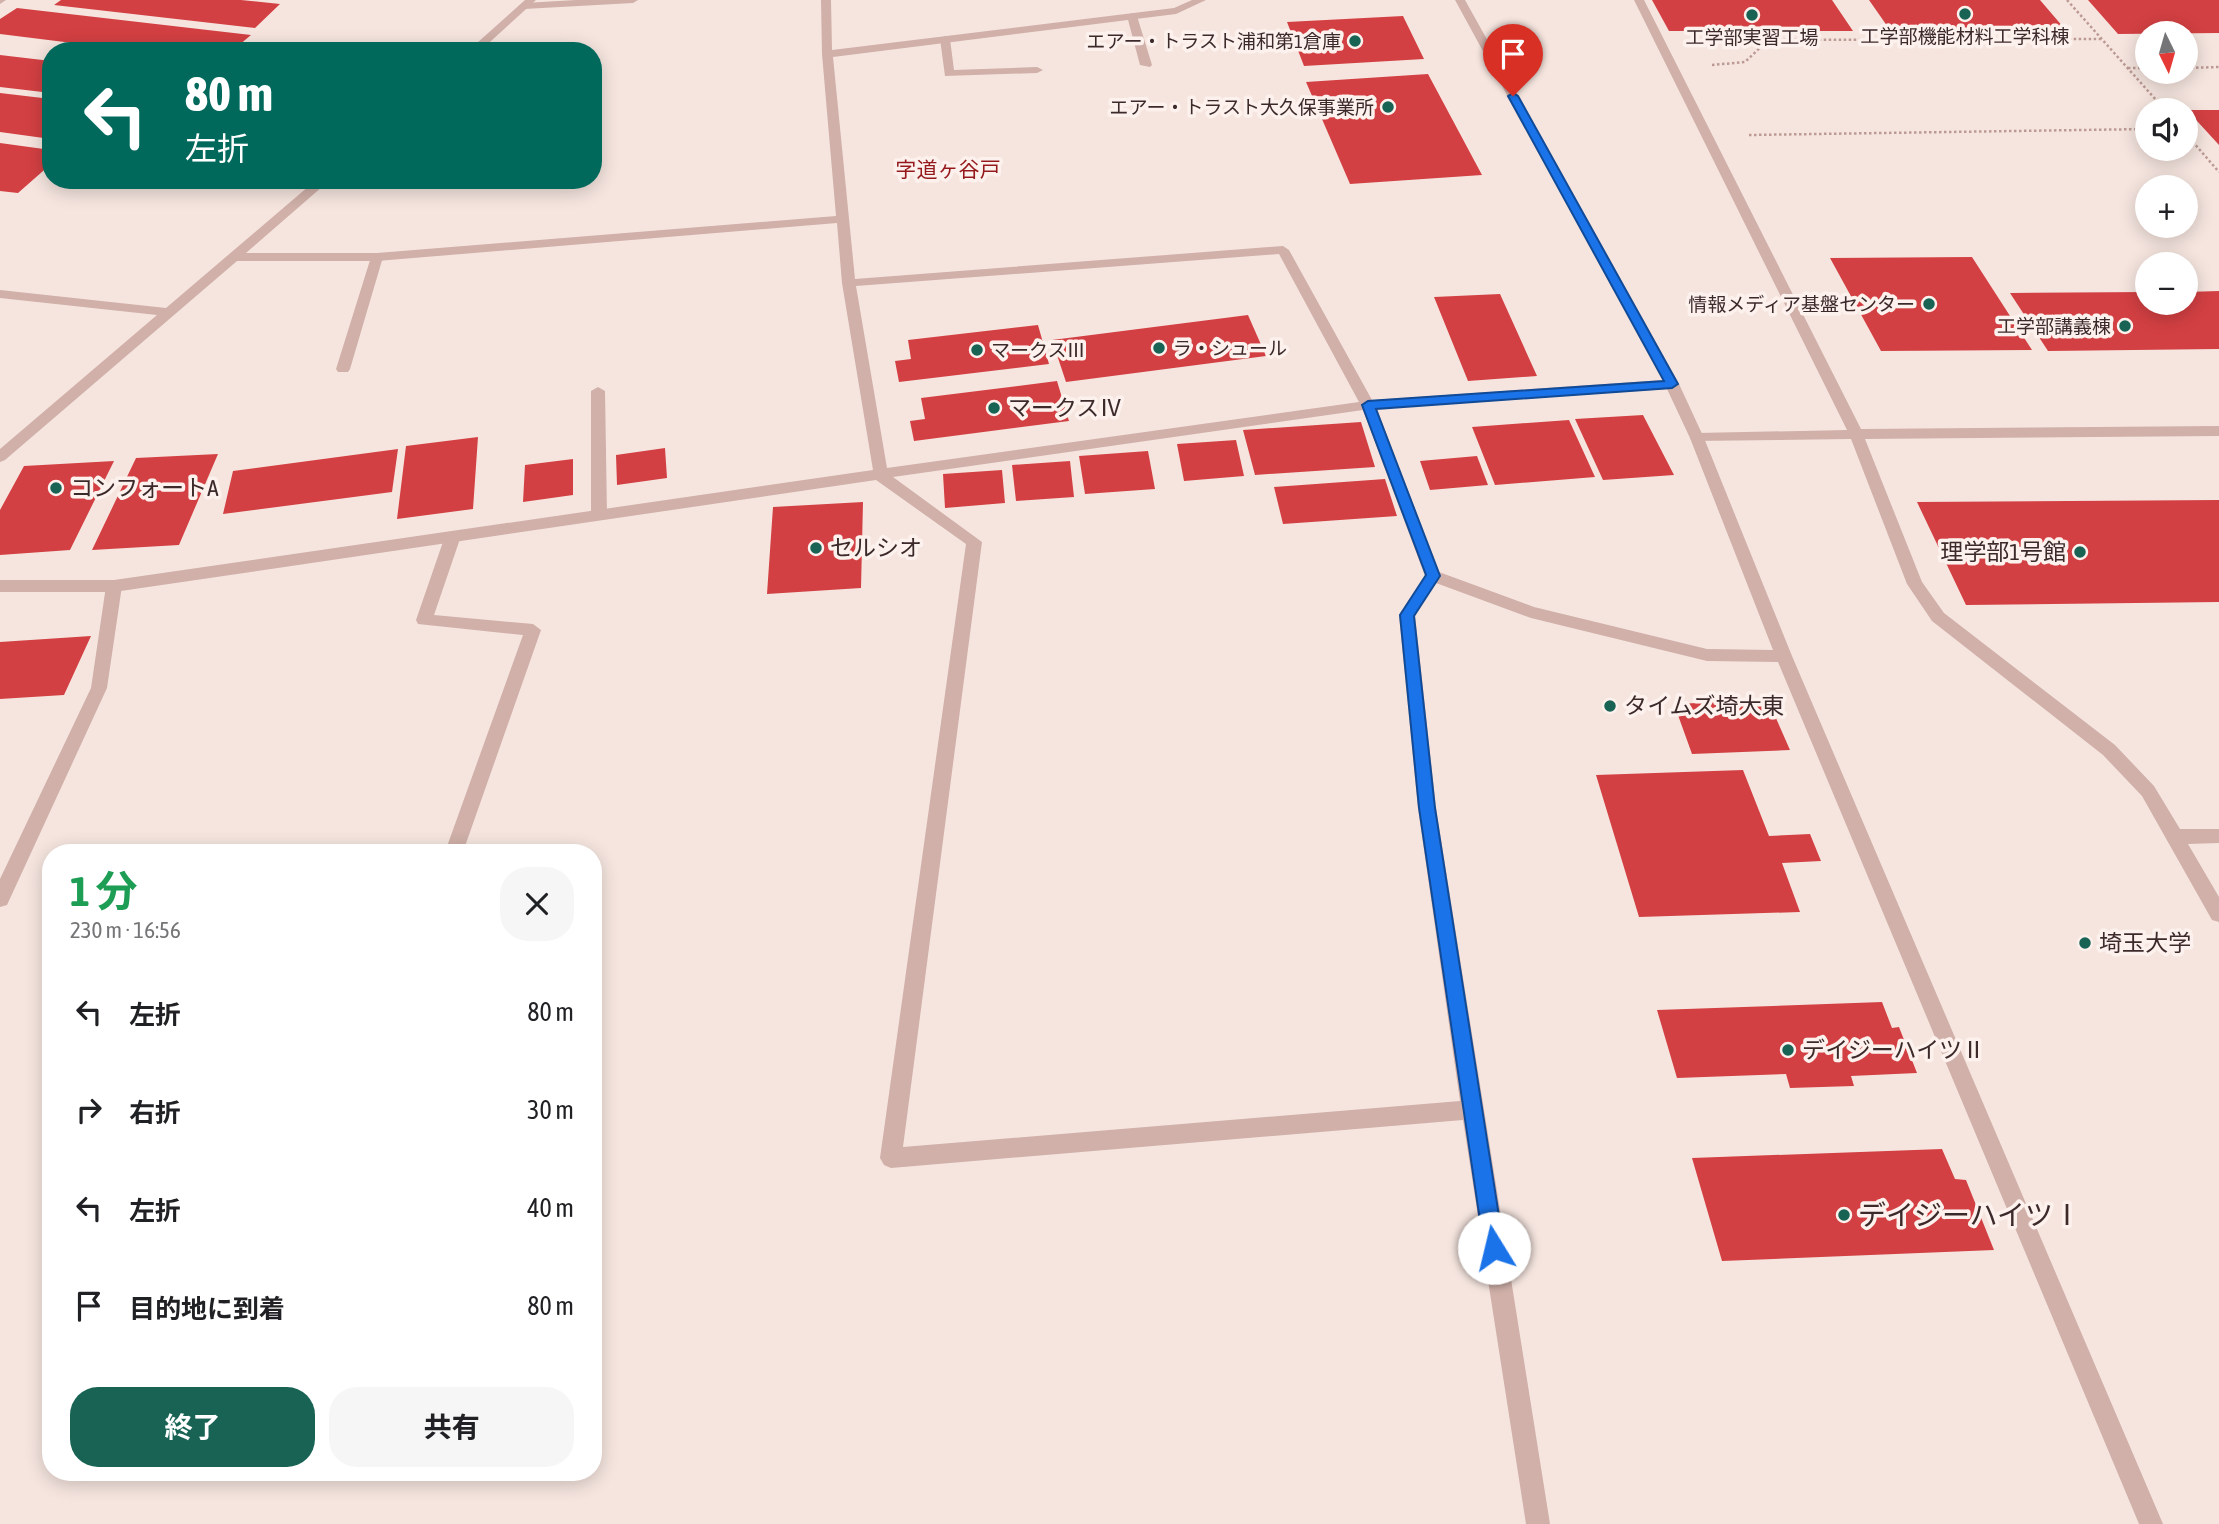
<!DOCTYPE html>
<html lang="ja">
<head>
<meta charset="utf-8">
<style>
  body { margin:0; font-family:"Asap Condensed","Noto Sans JP",sans-serif; background:#f6f6f6; color:#202124; height:100vh; display:flex; flex-direction:column; font-size:26px; white-space:nowrap }
  * { box-sizing:border-box; margin:0 }
  p { font-size:23px; color:#757577 }
  .icon { flex:none; width:38px; height:38px; fill:none; stroke:currentColor; stroke-width:2; stroke-linecap:round; stroke-linejoin:round }
  .map { position:relative; flex:1; overflow:hidden }
  .drawer { position:absolute; left:42px; top:844px; width:560px; height:637px; display:flex; flex-direction:column; background:#fff; border-radius:28px; box-shadow:0 4px 18px #0003 }
  .drawer>* { flex:none }
  .banner { position:absolute; left:42px; top:42px; width:560px; height:147px; border-radius:28px; box-shadow:0 4px 18px #0003; background:#00695c; color:#fff; overflow:hidden }
  .needle { width:46px; rotate:175deg }
  .fabs { position:absolute; left:2135px; top:21px; display:grid; gap:14px }
  .fabs a { display:grid; place-items:center; width:63px; height:63px; border-radius:50%; background:#fff; box-shadow:0 4px 18px #0003; font-size:35px }
  .pin { position:absolute; display:grid; place-items:center; width:60px; height:60px; color:#fff; margin:-72px -30px; border-radius:50% 50% 50% 0; rotate:-45deg; box-shadow:0 0 7px #0007 }
  .pin .icon { rotate:45deg }
  .me { position:absolute; width:77px; margin:-38px; rotate:351deg; stroke-linejoin:round; filter:drop-shadow(0 0 5px #0008) }
  .turn { display:flex; align-items:center; gap:24px; height:147px; padding:0 28px; font-size:32px }
  .turn .icon { width:91px; height:91px; stroke-width:2.5 }
  .turn b { display:block; font-size:49px; line-height:60px }
  .round { display:grid; place-items:center; flex:none; width:74px; height:74px; border-radius:28px; background:#f6f6f6 }
  .headline { display:flex; align-items:center; justify-content:space-between; height:119px; padding:0 28px }
  h1 { font-size:42px; font-weight:700; line-height:52px; color:#1e9e55 }
  .action { display:flex; gap:14px; margin-top:auto; padding:14px 28px }
  .action a { flex:1; height:80px; border-radius:28px; background:#196355; color:#fff; font-size:28px; font-weight:700; line-height:80px; text-align:center }
  .action a+a { background:#f6f6f6; color:#202124 }
  ul { padding:0; list-style:none }
  li { display:flex; align-items:center; gap:21px; height:98px; padding:0 28px }
  li div { flex:1 }
  li b { display:block; font-size:26px }
  li em { font-style:normal }
  .map>svg:first-child { display:block }
</style>
</head>
<body>
<div class="map">
<svg width="2219" height="1524" viewBox="0 0 2219 1524">
  <rect width="100%" height="100%" fill="#f6e5df"/>
  <path fill="#d34043" d="M61 0H241L280 4 255 28 54 5Z
    M1652 0H1832L1853 31H1669Z
    M1869 0H2040L2064 28 1890 30Z
    M2088 0H2219V33L2118 34Z
    M17 8 251 35 232 51H137L0 34V19Z
    M1403 16 1424 59 1304 66 1287 22Z
    M0 55 51 61V93L0 87Z
    M1428 74 1482 175 1350 184 1306 82Z
    M0 93 51 99V139L0 132Z
    M2187 110H2219V145Z
    M0 143 51 150V164L18 193 0 191Z
    M1972 257 2032 350 1881 351 1830 258Z
    M2219 291V349L2048 351 2010 293 2147 292V303H2186V292Z
    M1500 294 1537 376 1468 381 1434 297Z
    M1248 315 1266 356 1066 382 1052 340Z
    M1038 325 1049 364 899 382 895 361 911 359 908 340Z
    M1057 381 1069 421 914 441 910 421 925 419 921 398Z
    M1643 415 1674 475 1603 480 1575 419Z
    M1569 420 1595 477 1495 485 1472 427Z
    M1361 422 1375 467 1255 475 1243 430Z
    M478 437 473 509 397 519 406 446Z
    M1236 440 1244 476 1184 481 1177 444Z
    M665 448 667 478 617 485 616 455Z
    M398 449 392 492 223 514 233 471Z
    M1148 451 1155 489 1085 494 1079 456Z
    M218 454 179 545 92 550 136 458Z
    M1477 456 1488 485 1430 490 1420 461Z
    M573 459V495L523 502 525 465Z
    M114 461 70 550 0 555V510L24 466Z
    M1070 461 1074 497 1016 501 1012 465Z
    M1002 470 1005 503 945 508 943 474Z
    M1385 479 1397 516 1283 524 1274 487Z
    M2219 500V602L1966 605 1917 502Z
    M863 502 861 588 767 594 773 507Z
    M91 636 64 695 0 699V642Z
    M1768 700 1790 750 1692 754 1674 704Z
    M1743 770 1769 836 1810 834 1821 861 1782 863 1800 912 1639 917 1596 775Z
    M1882 1002 1892 1028 1899 1027 1917 1073 1851 1076 1854 1086 1790 1088 1786 1074 1677 1078 1657 1010Z
    M1942 1149 1955 1179 1966 1180 1994 1250 1722 1261 1692 1158Z"/>
  <g fill="none" stroke-linecap="round" stroke-linejoin="round">
    <path stroke="#bc9a93" stroke-width="2.5" stroke-dasharray="2.5 2.5" stroke-linecap="butt" d="M2067 0 2165 110
      M1712 65 1745 62 1766 42 1779 40 2102 39
      M2128 68H2147
      M2186 68 2219 67
      M2186 134 2219 172
      M1749 135 2147 129"/>
    <path fill="#d0b0a9" fill-rule="evenodd" d="M576 0H638L633 3 524 9 519 6 524 3Z
      M1634 0H1644L1861 429 2219 426V436L1865 439 1922 582 1944 613 2115 745 2154 786 2180 829H2219V843L2188 844 2219 897V922L2212 920 2142 796 2103 755 1932 621 1907 584 1851 439 1692 441 1690 438 1697 433 1847 430Z
      M1132 13 1137 16 1152 65 1150 67 1140 65 1127 16Z
      M945 36 950 39 954 70 1037 67 1043 70 1037 73 945 76 940 39Z
      M377 253 383 257 350 369 348 372H338L336 369 371 257Z
      M598 387 605 391 607 514 599 519 591 514V391Z
      M453 531 461 536 434 615 533 624 541 630 463 852H445L523 635 418 624 416 620 445 536Z
      M114 580 122 586 107 688 7 905 0 907V879L91 688 106 586Z"/>
    <path fill="#d0b0a9" fill-rule="evenodd" d="M0 0H6L0 4Z
      M525 0H536L480 51H468Z
      M821 0H831L832 50 1174 8 1192 0H1206L1176 14 833 57 855 279 1283 246 1289 250 1372 400 1663 380 1455 0H1465L1679 384 1704 438 1792 656 2163 1524H2139L1778 662 1707 661 1531 618 1436 583 1415 615 1436 808 1550 1524H1526L1463 1120 891 1168 884 1165 880 1158 966 544 876 480 114 592H0V580H114L873 470 842 283 837 223 377 261H237L5 460 0 462V449L157 315 0 298V290L166 308 316 180H330L246 253H377L836 216 822 54ZM1279 254 1359 402 887 468 856 286ZM1667 389 1690 438 1773 650 1707 649 1534 607 1439 572 1377 409ZM1363 410 1425 576 1399 615 1418 808 1460 1101 903 1147 982 542 893 477Z"/>
  </g>
  <path fill="#1a73e8" stroke="#114b97" stroke-width="2" d="M1513 93 1518 96 1678 384 1672 388 1376 409 1440 576 1414 616 1435 808 1504 1248 1501 1255 1494 1258 1487 1255 1484 1248 1419 808 1400 615 1426 575 1362 405 1368 401 1664 381 1508 96Z"/>
  <g fill="#196355" stroke="#fcf1ed" stroke-width="2.5">
    <circle cx="1965" cy="14" r="7"/>
    <circle cx="1752" cy="15" r="7"/>
    <circle cx="1355" cy="41" r="7"/>
    <circle cx="1388" cy="107" r="7"/>
    <circle cx="1929" cy="304" r="7"/>
    <circle cx="2125" cy="326" r="7"/>
    <circle cx="1159" cy="348" r="7"/>
    <circle cx="977" cy="350" r="7"/>
    <circle cx="994" cy="408" r="7"/>
    <circle cx="56" cy="488" r="7"/>
    <circle cx="816" cy="548" r="7"/>
    <circle cx="2080" cy="552" r="7"/>
    <circle cx="1610" cy="706" r="7"/>
    <circle cx="2085" cy="943" r="7"/>
    <circle cx="1788" cy="1050" r="7"/>
    <circle cx="1844" cy="1215" r="7"/>
  </g>
  <g text-anchor="middle" dominant-baseline="central" stroke-width="7" stroke-linejoin="round" paint-order="stroke">
    <g font-size="19" fill="#3c2a2a" stroke="#fcf1ed" text-anchor="end">
      <text x="1965" y="36" text-anchor="middle">工学部機能材料工学科棟</text>
      <text x="1752" y="37" text-anchor="middle">工学部実習工場</text>
      <text x="1341" y="41">エアー・トラスト浦和第1倉庫</text>
      <text x="1374" y="107">エアー・トラスト大久保事業所</text>
      <text x="1915" y="304">情報メディア基盤センター</text>
      <text x="2111" y="326">工学部講義棟</text>
      <text x="1173" y="348" text-anchor="start">ラ・シュール</text>
      <text x="991" y="350" text-anchor="start">マークスⅢ</text>
    </g>
    <g font-size="21" fill="#95191c" stroke="#fcf1ed">
      <text x="948" y="169">字道ヶ谷戸</text>
    </g>
    <g font-size="23" fill="#3c2a2a" stroke="#fcf1ed" text-anchor="start">
      <text x="1008" y="408">マークスⅣ</text>
      <text x="70" y="488">コンフォートA</text>
      <text x="830" y="548">セルシオ</text>
      <text x="2066" y="552" text-anchor="end">理学部1号館</text>
      <text x="1624" y="706">タイムズ埼大東</text>
      <text x="2099" y="943">埼玉大学</text>
      <text x="1802" y="1050">デイジーハイツⅡ</text>
    </g>
    <g font-size="28" fill="#3c2a2a" stroke="#fcf1ed" text-anchor="start">
      <text x="1858" y="1215">デイジーハイツⅠ</text>
    </g>
  </g>
</svg>
<div class="fabs">
<a><svg class="needle" viewBox="-14 -14 28 28"><path d="M0-13l5 13h-10z" fill="#e53935"/><path d="M0 13l5-13h-10z" fill="#757577"/></svg></a>
<a><svg class="icon" aria-label="sound" viewBox="0 0 24 24"><path d="M4 9h4l5-4v14l-5-4H4zM17 9q2 3 0 6"/></svg></a>
<a>+</a>
<a>−</a>
</div>
<div class="pin" style="left:1513px;top:96px;background:#d93025"><svg class="icon" aria-label="arrive" viewBox="0 0 24 24"><path d="M6 21V4h12l-3 4 3 4H6"/></svg></div>
<svg class="me" style="left:1494px;top:1248px" viewBox="-20 -20 40 40"><circle r="19" fill="#fff"/><path d="M0-13L10 11 0 6-10 11z" fill="#1a73e8"/></svg>
<div class="banner">
<div class="turn"><svg class="icon" aria-label="left" viewBox="0 0 24 24"><path d="M17 20v-9H6M10 6l-5 5 5 5"/></svg><div><b>80 m</b>左折</div></div>
</div>
<section class="drawer">
<div class="headline"><div><h1>1 分</h1><p>230 m · 16:56</p></div><a class="round"><svg class="icon" aria-label="close" viewBox="0 0 24 24"><path d="M6 6l12 12M18 6L6 18"/></svg></a></div>
<ul>
<li><svg class="icon" aria-label="left" viewBox="0 0 24 24"><path d="M17 20v-9H6M10 6l-5 5 5 5"/></svg><div><b>左折</b></div><em>80 m</em></li>
<li><svg class="icon" aria-label="right" viewBox="0 0 24 24"><path d="M7 20v-9h11M14 6l5 5-5 5"/></svg><div><b>右折</b></div><em>30 m</em></li>
<li><svg class="icon" aria-label="left" viewBox="0 0 24 24"><path d="M17 20v-9H6M10 6l-5 5 5 5"/></svg><div><b>左折</b></div><em>40 m</em></li>
<li><svg class="icon" aria-label="arrive" viewBox="0 0 24 24"><path d="M6 21V4h12l-3 4 3 4H6"/></svg><div><b>目的地に到着</b></div><em>80 m</em></li>
</ul>
<div class="action"><a>終了</a><a>共有</a></div>
</section>
</div>
</body>
</html>
